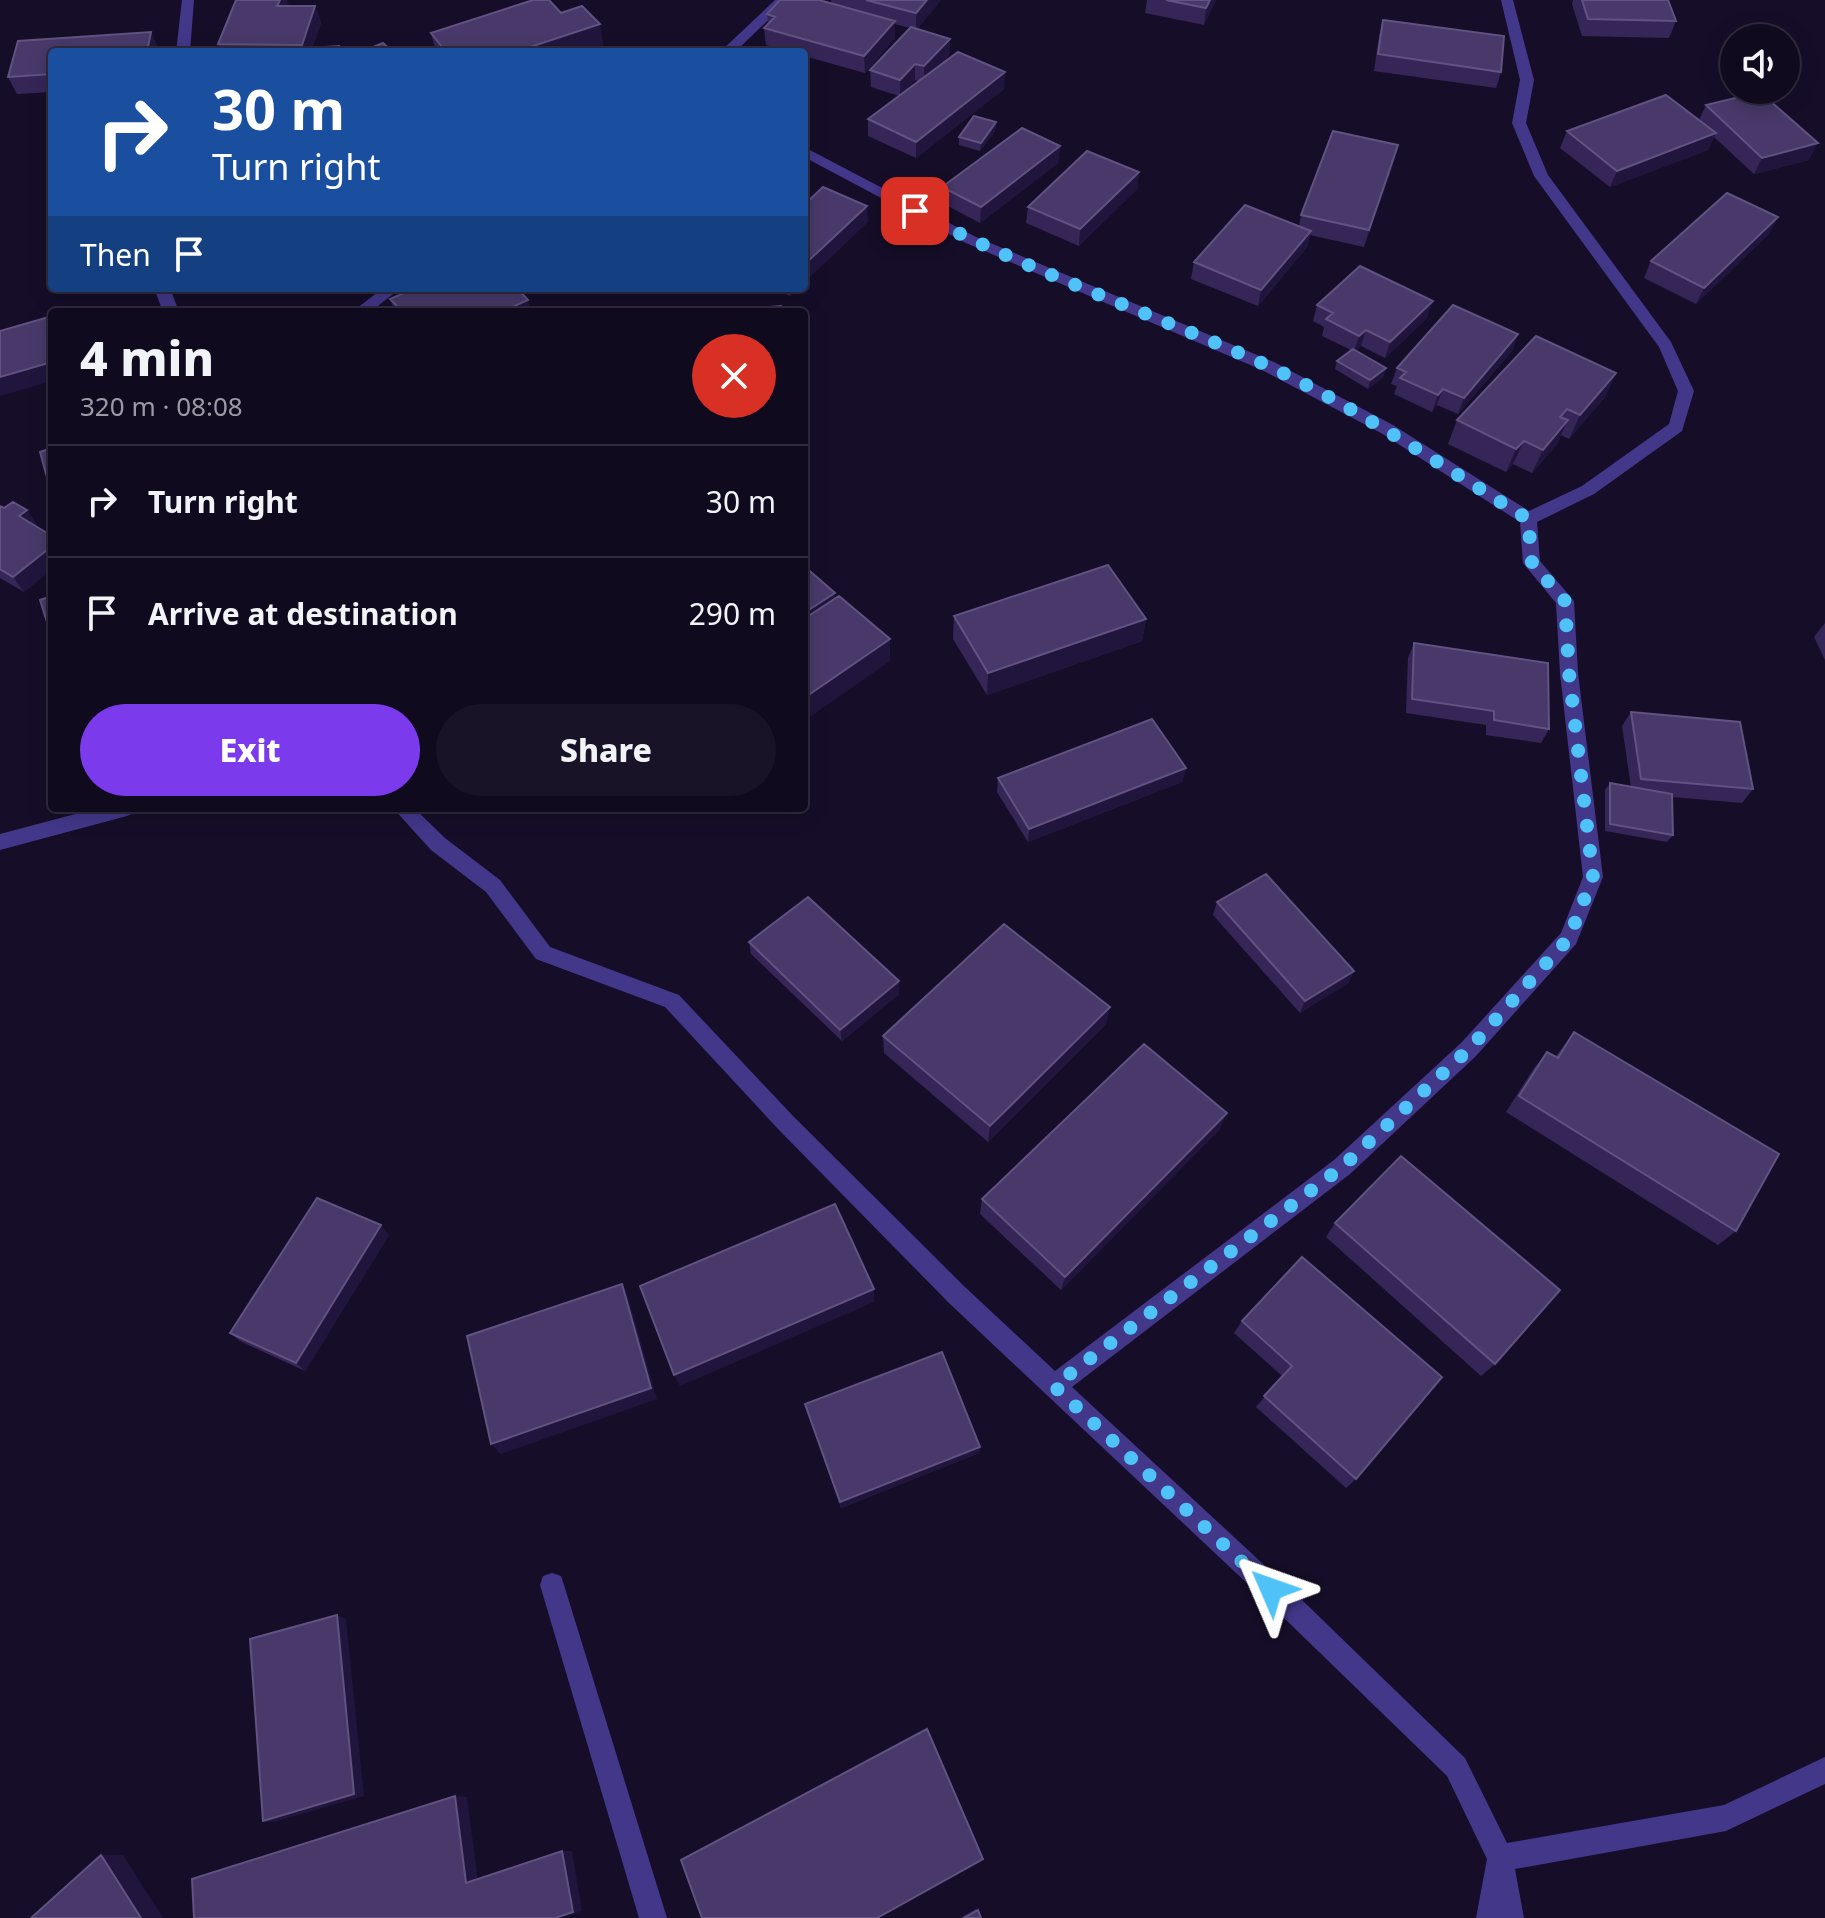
<!DOCTYPE html>
<html lang="en">
<head>
<meta charset="utf-8">
<style>
  body { margin:0; font-family:"Noto Sans",sans-serif; background:#191328; color:#f1f3f6; height:100vh; display:flex; flex-direction:column; font-size:30px; white-space:nowrap }
  * { box-sizing:border-box; margin:0 }
  p { font-size:26px; color:#9c9aa4 }
  .icon { flex:none; width:44px; height:44px; fill:none; stroke:currentColor; stroke-width:2; stroke-linecap:round; stroke-linejoin:round }
  .map { position:relative; flex:1; overflow:hidden }
  .side { position:absolute; left:48px; top:308px; width:760px; height:504px; display:flex; flex-direction:column; background:#100a1f; border-radius:8px; box-shadow:0 4px 20px #0003,0 0 0 2px #302b3d }
  .side>* { flex:none }
  .banner { position:absolute; left:48px; top:48px; width:760px; height:244px; border-radius:8px; box-shadow:0 4px 20px #0003,0 0 0 2px #302b3d; background:#1a4fa0; color:#fff; overflow:hidden }
  .buttons { position:absolute; left:1720px; top:24px; display:grid; gap:16px }
  .buttons a { display:grid; place-items:center; width:80px; height:80px; border-radius:50%; background:#100a1f; box-shadow:0 4px 20px #0003,0 0 0 2px #302b3d; font-size:40px }
  .pin { position:absolute; display:grid; place-items:center; width:68px; height:68px; color:#fff; margin:-34px; border-radius:16px; box-shadow:0 4px 12px #0006 }
  .me { position:absolute; width:88px; margin:-44px; rotate:313deg; stroke-linejoin:round; filter:drop-shadow(0 0 6px #0008) }
  .turn { display:flex; align-items:center; gap:28px; height:168px; padding:0 32px; font-size:36px }
  .turn .icon { width:104px; height:104px; stroke-width:2.5 }
  .turn b { display:block; font-size:56px; line-height:68px }
  .then { display:flex; align-items:center; height:76px; padding:0 32px; background:#0003; gap:16px; font-size:30px }
  .round { display:grid; place-items:center; flex:none; width:84px; height:84px; border-radius:42px; background:#191328 }
  .summary { display:flex; align-items:center; justify-content:space-between; height:136px; padding:0 32px }
  h1 { font-size:48px; font-weight:800; line-height:60px }
  .primary-button { display:flex; gap:16px; margin-top:auto; padding:16px 32px }
  .primary-button a { flex:1; height:92px; border-radius:48px; background:#7c3aed; color:#fff; font-size:32px; font-weight:800; line-height:92px; text-align:center }
  .primary-button a+a { background:#191328; color:#f1f3f6 }
  ul { padding:0; list-style:none }
  li { display:flex; align-items:center; gap:24px; height:112px; padding:0 32px; border-top:2px solid #302b3d }
  li div { flex:1 }
  li b { display:block; font-size:30px }
  li em { font-style:normal }
  .map>svg:first-child { display:block }
</style>
</head>
<body>
<div class="map">
<svg width="1825" height="1918" viewBox="0 0 1825 1918">
  <rect width="100%" height="100%" fill="#160e29"/>
  <g fill="none" stroke-linecap="round" stroke-linejoin="round">
    <path fill="#43378a" fill-rule="evenodd" d="M182 0H194L190 52H176Z
      M775 0H789L735 52H720Z
      M1501 0H1513L1534 80 1526 123 1548 175 1671 342 1694 391 1682 431 1594 494 1537 522 1540 561 1574 601 1578 673 1603 877 1576 944 1476 1056 1350 1174 1072 1387 1302 1600 1465 1758 1507 1843 1724 1805 1825 1757V1784L1726 1831 1515 1869 1524 1918H1476L1487 1859 1447 1776 1284 1618 949 1303 779 1130 665 1007 536 959 486 892 431 850 393 808H414L445 838 500 880 550 947 679 995 793 1116 965 1287 1055 1371 1334 1160 1462 1042 1561 933 1583 877 1560 673 1556 603 1523 563 1520 522 1381 433 1262 370 966 243 804 157V147L976 237 1274 362 1393 425 1529 511 1582 486 1669 424 1678 391 1659 347 1534 176 1512 123 1520 80Z
      M154 288H170L179 312H163Z
      M383 288H401L370 312H352Z
      M98 808H136L134 813 127 816 0 850V834Z
      M552 1573 561 1576 564 1585 667 1918H639L540 1585 543 1576Z"/>
  </g>
  <path fill="#362658" fill-rule="evenodd" d="M831 0H941L917 29 950 39 949 55 940 66 1004 89 916 158 868 136V119L899 96 871 87 870 70 910 28 895 24V38L865 73 804 56V52H790L766 45 764 28 768 25 767 14 832 4ZM915 80 919 82 902 94Z
    M1147 0H1216L1204 25 1145 13Z
    M1573 0H1668L1676 21 1669 38 1582 36 1572 4Z
    M289 5 315 6 321 23 312 48 339 46 341 52H221L218 44Z
    M561 13 604 49 594 52H436L431 33Z
    M1383 20 1501 72 1496 88 1374 71 1379 36Z
    M151 32 158 49 157 52H52V92L17 94 8 77 18 41Z
    M1706 105 1809 160 1754 174 1714 137 1708 150 1610 187 1560 148 1567 131 1699 120Z
    M996 122 995 131 980 151 959 145V137Z
    M1060 146 1058 163 980 223 942 203V187Z
    M1394 162 1364 247 1310 235 1307 247 1258 306 1191 279 1194 262 1299 226 1301 215Z
    M1139 172 1137 189 1079 246 1026 223 1028 207Z
    M1778 217 1769 234 1696 304 1644 278 1651 261Z
    M773 288H798L790 296Z
    M390 299 531 312H395Z
    M1317 305 1427 318 1385 358 1361 346 1355 351 1386 368 1383 377 1368 389 1335 369 1337 361 1351 350 1322 336 1324 327 1313 321Z
    M1518 334 1512 351 1458 414 1437 405 1432 412 1394 394 1397 386 1391 384 1397 368Z
    M1616 373 1605 397 1569 439 1561 435 1557 444 1532 473 1513 464 1506 472 1448 444 1457 420Z
    M0 506 4 508 27 510 37 526 24 592 0 578Z
    M954 616 1146 619 1142 641 987 695 953 639Z
    M1825 623V660L1814 637Z
    M1414 643 1549 729 1541 743 1486 735V725L1406 713 1408 658Z
    M1631 712 1753 789 1742 803 1672 797 1673 835 1667 842 1605 831V790L1610 783 1631 787 1622 726Z
    M1186 768 1182 782 1028 842 997 792 998 778Z
    M1217 902 1354 971 1348 983 1300 1013 1213 915Z
    M749 942 899 994 842 1041 751 954Z
    M1110 1007 1106 1024 988 1142 884 1053 883 1036Z
    M1574 1032 1736 1231 1718 1245 1506 1112 1534 1068 1547 1052 1556 1056Z
    M1220 1129 1061 1290 980 1214 982 1199Z
    M1335 1223 1495 1364 1481 1376 1326 1237Z
    M389 1235 305 1371 240 1341 230 1333Z
    M1302 1257 1356 1479 1346 1488 1256 1407 1282 1376 1234 1333 1242 1321Z
    M805 1404 980 1447 979 1453 841 1508Z
    M976 1909 981 1918H960Z"/>
  <path fill="#21153d" d="M280 0H287L289 5 283 23 277 6Z
    M927 0H941L916 30V13Z
    M1210 0H1216L1204 25 1206 8Z
    M315 6 321 23 311 52H304L302 45Z
    M895 21V38L865 73 864 56Z
    M600 24 604 49 594 52H515Z
    M151 32 158 49 157 52H147Z
    M950 39 949 55 924 83V66Z
    M915 64V80L900 96V80Z
    M1005 72 1004 89 916 158V142Z
    M996 122 995 131 980 151 981 143Z
    M1716 133 1708 150 1610 187 1617 171Z
    M1818 143 1809 160 1754 174 1762 158Z
    M1398 145 1394 162 1364 247 1369 230Z
    M1060 146 1058 163 980 223 981 207Z
    M1139 172 1137 189 1079 246 1080 229Z
    M867 206 868 222 804 283V265Z
    M1778 217 1769 234 1696 304 1704 288Z
    M1311 231 1307 247 1258 306 1261 290Z
    M790 288H798L790 296Z
    M528 300 531 312H501Z
    M1433 301 1427 318 1385 358 1390 342Z
    M1366 330 1361 346 1354 352 1359 336Z
    M1518 334 1512 351 1458 414 1464 398Z
    M52 362V381L0 396V377Z
    M1386 368 1383 377 1368 389 1370 380Z
    M1616 373 1605 397 1569 439 1580 415Z
    M1443 389 1437 405 1432 412 1438 395Z
    M1568 420 1557 444 1532 473 1543 450Z
    M1524 441 1513 464 1506 472 1516 449Z
    M27 510 37 526 29 532 19 516Z
    M52 546V570L24 592 13 577Z
    M835 593 836 608 804 629V613Z
    M1146 619 1142 641 987 695 988 673Z
    M890 639V661L804 721V698Z
    M1186 768 1182 782 1028 842 1029 829Z
    M1354 971 1348 983 1300 1013 1305 1001Z
    M899 981V994L842 1041 840 1030Z
    M1110 1007 1106 1024 988 1142 990 1126Z
    M1227 1113 1220 1129 1061 1290 1065 1277Z
    M381 1225 389 1235 305 1371 296 1363Z
    M622 1284 628 1297 657 1399 501 1454 491 1444Z
    M874 1289V1302L680 1386 674 1375Z
    M980 1447 979 1453 841 1508 840 1502Z
    M337 1615 346 1619 364 1796 274 1822 263 1821Z
    M455 1796 467 1797 478 1882 466 1883Z
    M562 1851H572L582 1911 560 1918H555Z
    M101 1855H123L163 1918H141Z"/>
  <path fill="#48396a" stroke="#605281" stroke-width="2" d="M236 0H280L277 6H315L302 45 218 44Z
    M533 0H549L561 13 582 6 600 24 515 52H446L431 33Z
    M780 0H819L895 21 864 56 764 28 775 17 767 14Z
    M866 0H927L916 13Z
    M1166 0H1210L1206 8Z
    M1582 0H1668L1676 21 1588 19Z
    M1383 20 1504 36 1501 72 1378 54Z
    M911 27 950 39 924 66 915 64 900 80 870 70Z
    M151 32 147 52H52V74L8 77 18 41Z
    M383 43 393 52H361Z
    M339 46V52H250Z
    M958 52 1005 72 916 142 868 119Z
    M1760 92 1818 143 1762 158 1706 105Z
    M1666 95 1716 133 1617 171 1567 131Z
    M974 116 996 122 981 143 959 137Z
    M1022 128 1060 146 981 207 942 187Z
    M1333 131 1398 145 1369 230 1301 215Z
    M1087 151 1139 172 1080 229 1028 207Z
    M823 187 867 206 804 265V205Z
    M1727 193 1778 217 1704 288 1651 261Z
    M1245 205 1311 231 1261 290 1194 262Z
    M1360 266 1433 301 1390 342 1366 330 1359 336 1326 319 1333 313 1317 305Z
    M415 288H517L528 300 501 312H492L491 310 487 312H403L390 299Z
    M1453 305 1518 334 1464 398 1443 389 1438 395 1400 378 1406 372 1397 368Z
    M781 306V312H703Z
    M52 316V362L0 377V331Z
    M1536 336 1616 373 1580 415 1567 409 1560 417 1568 420 1543 450 1524 441 1516 449 1457 420Z
    M1353 349 1386 368 1370 380 1337 361Z
    M52 448V496L40 452Z
    M13 502 27 510 19 516 52 536V546L13 577 0 569V506L4 508Z
    M1108 565 1146 619 988 673 954 616Z
    M804 566 835 593 804 613Z
    M52 596V638L40 600Z
    M839 596 890 639 804 698V619Z
    M1414 643 1548 663 1549 729 1494 720V711L1412 699Z
    M1631 712 1740 722 1753 789 1641 779Z
    M1152 719 1186 768 1029 829 998 778Z
    M1610 783 1672 794 1673 835 1610 824Z
    M1266 874 1354 971 1305 1001 1217 902Z
    M808 897 899 981 840 1030 749 942Z
    M1004 924 1110 1007 990 1126 883 1036Z
    M1574 1032 1779 1154 1736 1231 1519 1096 1547 1052 1558 1058Z
    M1144 1044 1227 1113 1065 1277 982 1199Z
    M1401 1156 1560 1290 1495 1364 1335 1223Z
    M317 1198 381 1225 296 1363 230 1333Z
    M835 1204 874 1289 674 1375 640 1286Z
    M1302 1257 1442 1377 1356 1479 1264 1396 1292 1366 1242 1321Z
    M622 1284 651 1388 491 1444 467 1336Z
    M942 1352 980 1447 840 1502 805 1404Z
    M337 1615 354 1794 263 1821 250 1639Z
    M927 1729 983 1859 877 1918H702L681 1860Z
    M455 1796 466 1883 562 1851 573 1912 555 1918H194L192 1879Z
    M101 1855 141 1918H31Z
    M978 1910 981 1918H964Z"/>
  <g fill="none" stroke-linecap="round" stroke-linejoin="round">
    <path stroke="#4fc3f7" stroke-width="14" stroke-dasharray="0 25.2" d="M915 211C1028 271 1149 312 1266 365 1358 408 1442 466 1528 519L1532 563 1565 601 1569 673 1593 877 1569 938 1469 1049 1342 1167 1054 1386 1271 1589"/>
  </g>
</svg>
<div class="buttons">
<a><svg class="icon" aria-label="sound" viewBox="0 0 24 24"><path d="M4 9h4l5-4v14l-5-4H4zM17 9q2 3 0 6"/></svg></a>
</div>
<div class="pin" style="left:915px;top:211px;background:#d93025"><svg class="icon" aria-label="arrive" viewBox="0 0 24 24"><path d="M6 21V4h12l-3 4 3 4H6"/></svg></div>
<svg class="me" style="left:1271px;top:1589px" viewBox="-20 -20 40 40"><path d="M0-17L14 15 0 8-14 15z" fill="#4fc3f7" stroke="#fff" stroke-width="4"/></svg>
<div class="banner">
<div class="turn"><svg class="icon" aria-label="right" viewBox="0 0 24 24"><path d="M7 20v-9h11M14 6l5 5-5 5"/></svg><div><b>30 m</b>Turn right</div></div>
<div class="then">Then<svg class="icon" aria-label="arrive" viewBox="0 0 24 24"><path d="M6 21V4h12l-3 4 3 4H6"/></svg></div>
</div>
<section class="side">
<div class="summary"><div><h1>4 min</h1><p>320 m · 08:08</p></div><a class="round" style="background:#d93025;color:#fff"><svg class="icon" aria-label="close" viewBox="0 0 24 24"><path d="M6 6l12 12M18 6L6 18"/></svg></a></div>
<ul>
<li><svg class="icon" aria-label="right" viewBox="0 0 24 24"><path d="M7 20v-9h11M14 6l5 5-5 5"/></svg><div><b>Turn right</b></div><em>30 m</em></li>
<li><svg class="icon" aria-label="arrive" viewBox="0 0 24 24"><path d="M6 21V4h12l-3 4 3 4H6"/></svg><div><b>Arrive at destination</b></div><em>290 m</em></li>
</ul>
<div class="primary-button"><a>Exit</a><a>Share</a></div>
</section>
</div>
</body>
</html>
